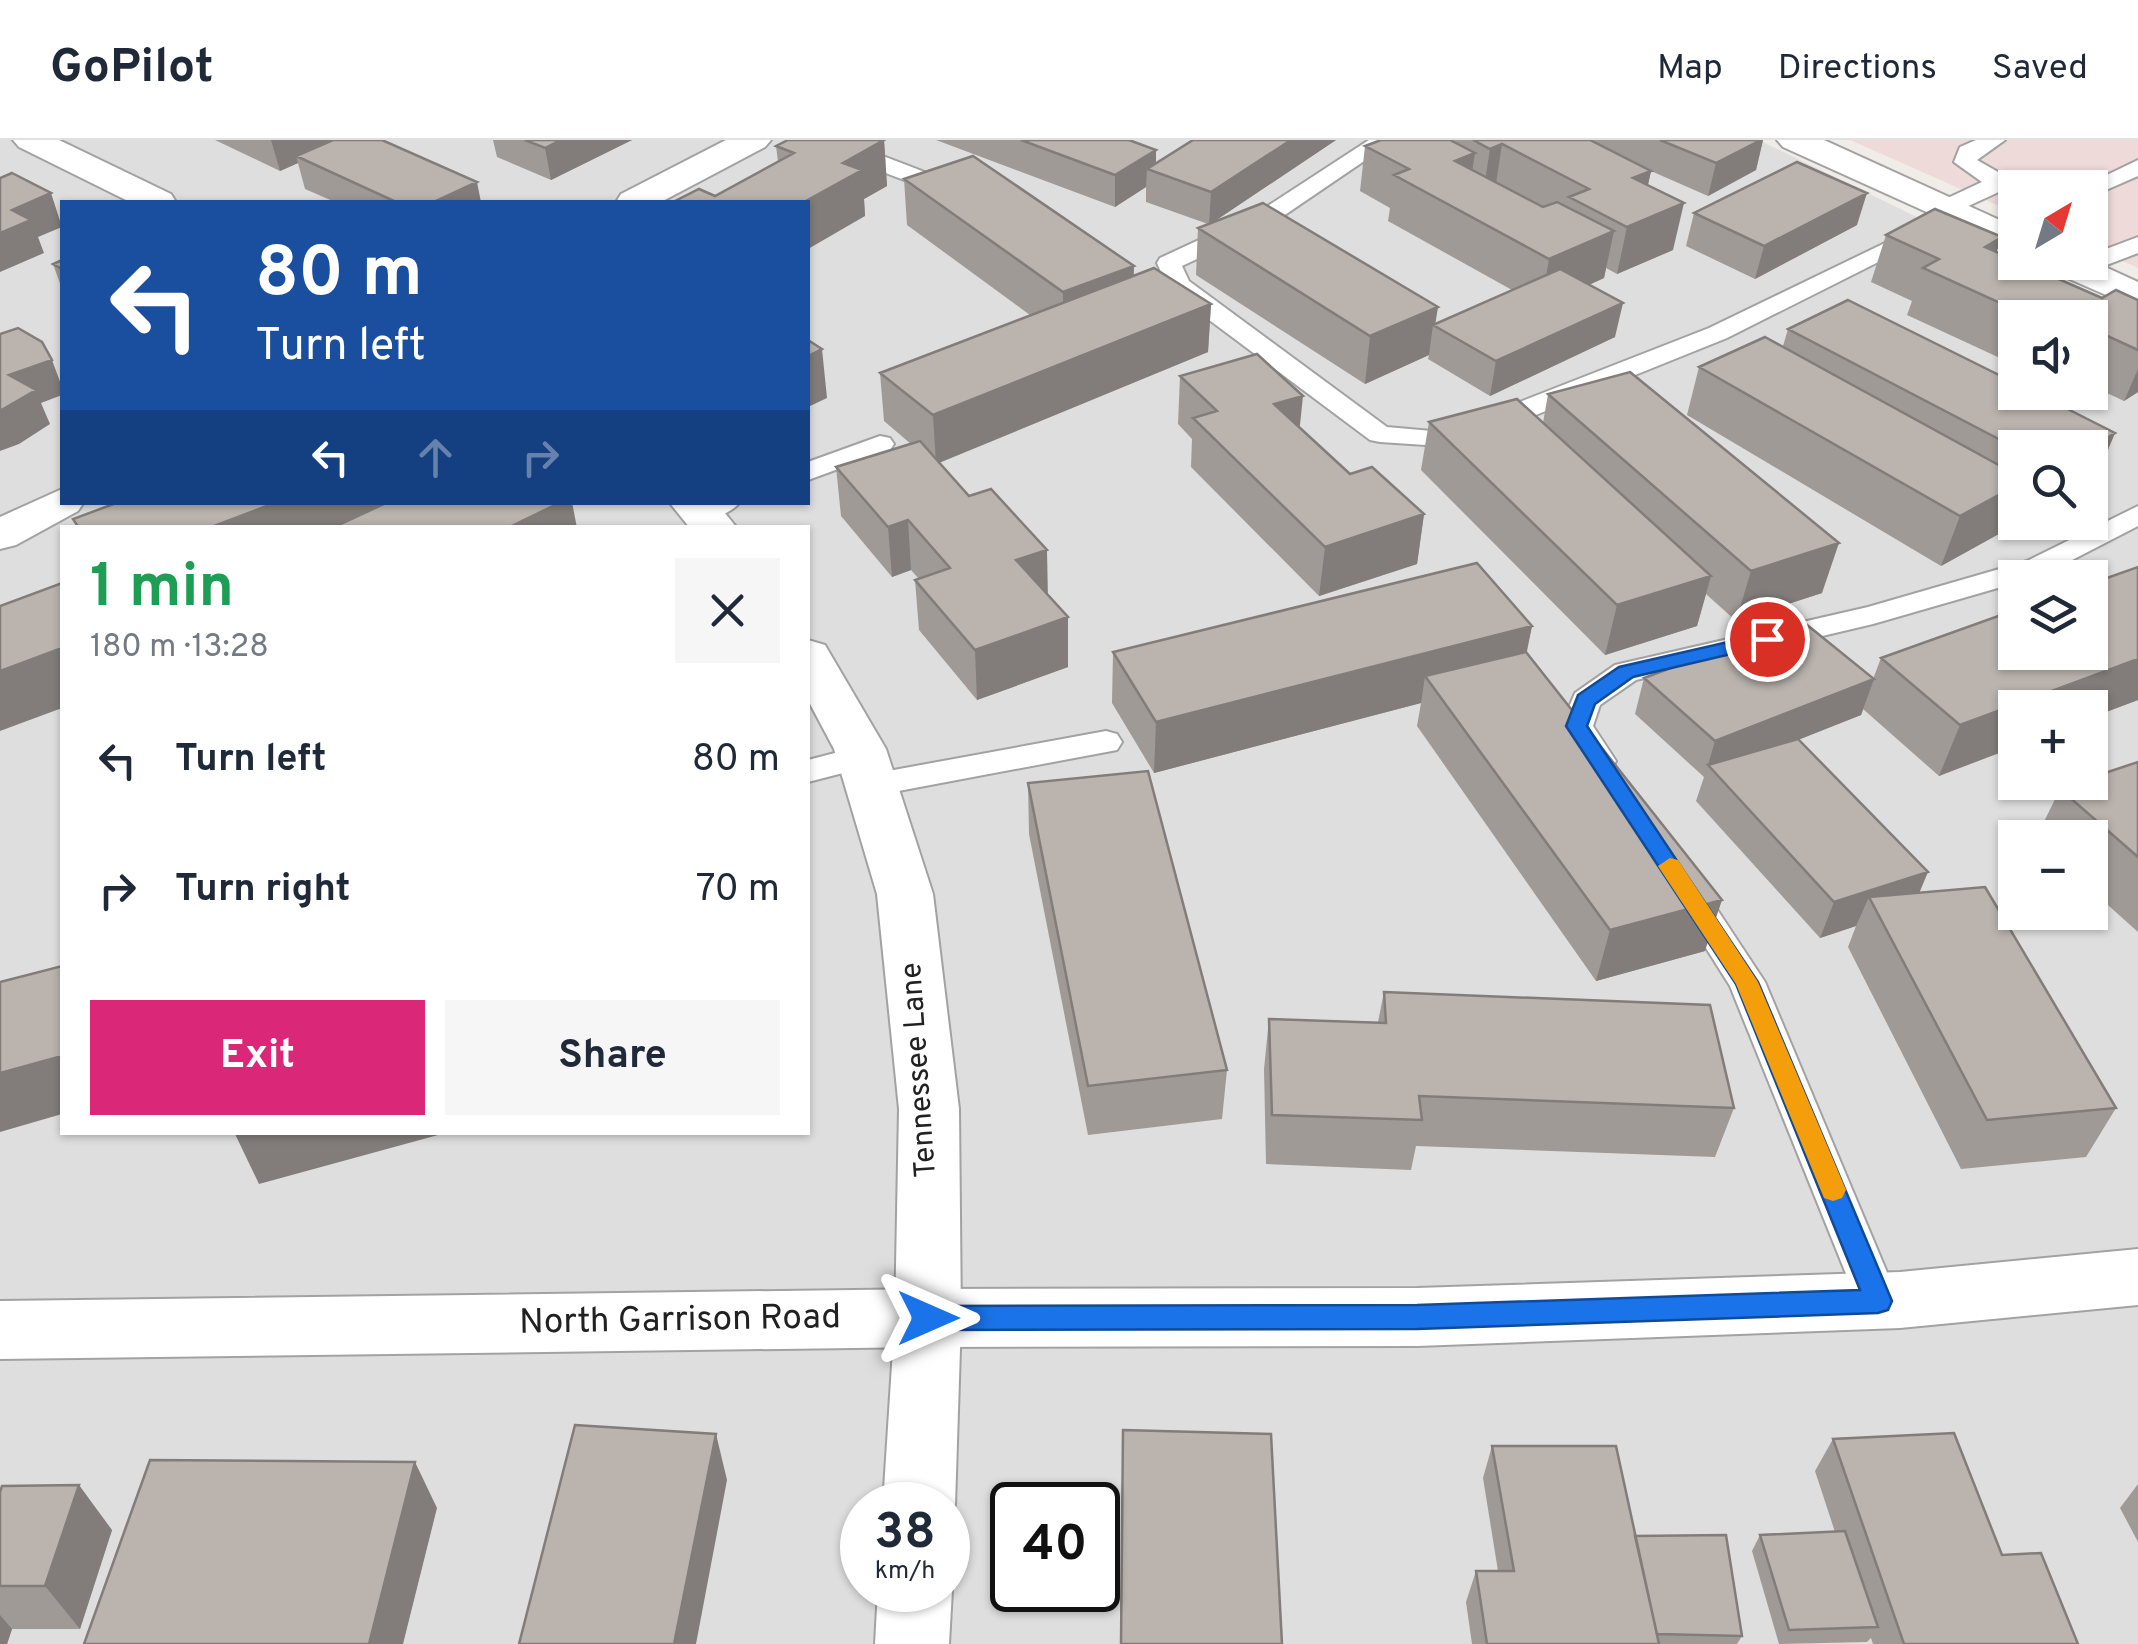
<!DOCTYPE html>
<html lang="en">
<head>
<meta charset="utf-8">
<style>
  body { margin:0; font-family:Overpass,sans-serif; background:#f6f6f7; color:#1f2937; height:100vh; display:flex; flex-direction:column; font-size:38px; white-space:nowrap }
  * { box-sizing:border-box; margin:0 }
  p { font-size:32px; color:#747a83 }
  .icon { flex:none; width:55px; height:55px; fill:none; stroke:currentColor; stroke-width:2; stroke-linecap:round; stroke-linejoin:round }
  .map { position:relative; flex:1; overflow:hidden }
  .sheet { position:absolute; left:60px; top:385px; width:750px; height:610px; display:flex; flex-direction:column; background:#fff; border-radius:0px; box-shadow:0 2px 8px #0004 }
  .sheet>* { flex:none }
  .hud { position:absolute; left:60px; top:60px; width:750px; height:305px; border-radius:0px; box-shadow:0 2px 8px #0004; background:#1a4fa0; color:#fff; overflow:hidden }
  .needle { width:65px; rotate:38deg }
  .tools { position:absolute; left:1998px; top:30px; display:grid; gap:20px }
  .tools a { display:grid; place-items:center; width:110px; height:110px; border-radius:0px; background:#fff; box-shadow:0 2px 8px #0004; font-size:50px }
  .speed { position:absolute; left:840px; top:1342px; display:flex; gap:20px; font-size:50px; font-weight:700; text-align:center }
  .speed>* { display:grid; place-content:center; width:130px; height:130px; border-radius:50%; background:#fff; box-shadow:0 2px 8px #0004; line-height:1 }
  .speed small { font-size:25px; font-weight:400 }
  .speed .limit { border:5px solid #111; border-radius:15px; background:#fff; color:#111 }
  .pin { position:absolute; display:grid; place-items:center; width:85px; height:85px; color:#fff; margin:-42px; border:5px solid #fff; border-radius:50%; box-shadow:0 2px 10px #0007 }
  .me { position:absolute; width:110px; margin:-55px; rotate:90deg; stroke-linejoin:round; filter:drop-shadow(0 0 8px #0008) }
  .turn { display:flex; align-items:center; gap:35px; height:210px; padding:0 30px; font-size:45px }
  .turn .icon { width:130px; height:130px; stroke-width:2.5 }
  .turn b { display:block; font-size:70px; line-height:85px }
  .lanes { display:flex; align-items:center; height:95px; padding:0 30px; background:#0003; justify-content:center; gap:50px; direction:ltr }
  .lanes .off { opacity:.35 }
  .round { display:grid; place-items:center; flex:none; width:105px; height:105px; border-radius:0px; background:#f6f6f7 }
  .headline { display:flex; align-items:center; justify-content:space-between; height:170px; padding:0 30px }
  h1 { font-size:60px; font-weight:700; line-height:75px; color:#1e9e55 }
  .primary-button { display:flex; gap:20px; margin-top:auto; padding:20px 30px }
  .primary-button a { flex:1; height:115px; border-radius:0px; background:#db2777; color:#fff; font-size:40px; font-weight:700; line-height:115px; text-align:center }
  .primary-button a+a { background:#f6f6f7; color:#1f2937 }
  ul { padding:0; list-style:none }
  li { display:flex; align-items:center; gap:30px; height:130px; padding:0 30px }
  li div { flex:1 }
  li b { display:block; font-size:38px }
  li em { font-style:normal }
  header { display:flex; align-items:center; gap:60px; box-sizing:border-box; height:140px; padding:0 50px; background:#fff; border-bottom:2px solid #e0e1e3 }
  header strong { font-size:48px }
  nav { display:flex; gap:55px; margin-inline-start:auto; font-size:35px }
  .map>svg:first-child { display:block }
</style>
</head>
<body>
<header>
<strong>GoPilot</strong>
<nav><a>Map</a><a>Directions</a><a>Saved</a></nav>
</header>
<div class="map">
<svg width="2138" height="1504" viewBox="0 0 2138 1504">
  <rect width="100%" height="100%" fill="#f0ede9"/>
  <path fill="#dfdede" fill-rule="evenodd" d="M0 0H1759L2138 185V1504H0ZM62 62H808V362H62ZM2015 178H2090V252H2015ZM2015 308H2090V382H2015ZM62 388H808V992H62ZM2015 438H2090V512H2015ZM2015 568H2090V642H2015ZM2015 698H2090V772H2015ZM862 1365H948V1450H862ZM1012 1365H1098V1450H1012Z"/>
  <path fill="#efdada" d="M1850 0H2138V128L2090 106V48H2015V73Z"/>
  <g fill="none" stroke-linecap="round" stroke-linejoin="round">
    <g stroke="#a2a2a2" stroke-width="4">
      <path id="service" d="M810 0H841L964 47 968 52 964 57H948L813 5Z
        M1369 0H1395L1273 83 1182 126 1189 141 1387 287 1443 292 1709 188 1914 89 1922 87 1934 94 1727 198 1456 307 1380 302 1370 300 1169 150 1157 123 1160 118 1257 73Z
        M1976 0H2005L1977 20 2026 48H2015V55L2001 51 1953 73H1937L1933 68 1937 63 1982 42 1954 22 1960 7Z
        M2138 20V36L2090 57V48H2080Z
        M2138 97V113L2078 136 2066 129 2072 122H2090V115Z
        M880 296 890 298 894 304 890 310 808 340V322Z
        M699 362H740C730 375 706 382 690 378L686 372Z
        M2138 366V386L2047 433 2015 438V443L1873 484 1636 540 1600 565 1593 586 1616 621 1612 629 1600 632 1588 629 1561 586 1575 553 1615 525 1868 467 2027 421Z
        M1106 591 1117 594 1122 602 1117 610 872 656 860 653 855 645 860 637 872 634Z
        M862 606 874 609 878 617 874 625 808 642V620Z
        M1687 738 1699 742 1765 842 1899 1161 1893 1174 1878 1179 1863 1174 1857 1161 1730 846 1670 751 1675 742Z"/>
    </g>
    <g stroke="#a2a2a2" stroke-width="4">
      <path id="minor" d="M13 0H59L171 54 176 62H130L19 7Z
        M1777 0H1824L2015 87V112L1783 7Z
        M2090 120 2138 142V169L2049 130 2044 122Z
        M669 362H716L737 388H690Z
        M808 500 825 505 886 609 933 754 959 969 961 1178 955 1365 948 1381V1365H883L895 1178 899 969 877 754 834 609 808 560Z
        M948 1440 952 1450 949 1504H875L878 1450H948Z"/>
    </g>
    <g stroke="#a2a2a2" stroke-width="4">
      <path id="tertiary" d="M726 0H771L765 7 661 62H616L621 54Z
        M62 349V362H84L78 371 16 405 0 409V377Z
        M2138 1109V1165L1900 1188 1417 1206 928 1207 0 1219V1161L928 1149 1417 1148 1900 1132Z"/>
    </g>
    <use href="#service" fill="#fff" fill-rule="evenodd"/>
    <use href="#minor" fill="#fff" fill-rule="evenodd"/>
    <use href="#tertiary" fill="#fff" fill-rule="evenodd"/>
  </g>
  <path fill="#a09a96" d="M215 0H382L481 62H335L305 49 298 23 280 31Z
    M493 0H632L551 40 497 17Z
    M884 0 887 46 864 59 865 76 808 62 715 56 778 22 776 6Z
    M936 0H1129L1156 10V23L1193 0H1336L1212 83 1436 184 1512 150 1388 81 1390 68 1360 51 1365 6 1381 0H1763L1756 30 1708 56 1651 31 1648 45 1673 110 1617 134 1606 128 1604 138 1589 145 1615 197 1490 256 1428 219 1429 215 1365 244 1196 135 1198 88 1208 84 1146 62V47L1115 67Z
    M904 39 1134 135 1211 164 1208 212 939 323 1048 455 1068 477V527L977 560 919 490 915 440 919 439 911 430 892 437 841 376 836 327 911 304 884 281 880 233 1030 175 907 85Z
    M1694 73 1857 85 1755 139 1686 106Z
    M1886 95 2002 97 1996 112 2102 158 2138 160V252L2124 261 2090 245V178H2015V225L1907 175 1912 161 1871 142Z
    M62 120V149L53 124Z
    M1788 189 2115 293 2094 342 2090 344V308H2015V368L2006 390 1941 426 1687 275 1699 227 1783 206Z
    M1180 236 1300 288 1350 334 1424 374 1417 424 1319 456 1191 327 1192 299 1178 284Z
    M1548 254 1822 453 1736 481 1706 454 1697 486 1605 515 1421 330 1429 282 1543 283Z
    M1532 486 1526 513 1705 811 1596 841 1417 586 1421 563 1154 633 1112 563 1113 512Z
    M1881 518 2138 560 2090 578V568L1939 636 1863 569 1861 575 1799 599 1920 753 2116 968 2086 1017 1961 1029 1848 807 1856 786 1820 798 1696 661 1704 637 1635 574 1644 538 1873 539Z
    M2138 622V792L2090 749V698H2036L2060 649Z
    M1028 643 1227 930 1222 979 1088 995 1029 694Z
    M1384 852 1734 968 1715 1017 1416 1006 1411 1030 1266 1024 1264 929 1269 879 1378 882Z
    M1123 1290 1282 1504H1120Z
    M1833 1299 2002 1415 2078 1504H1873L1871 1498 1867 1502 1779 1504 1752 1411 1760 1395 1835 1392 1815 1331Z
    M1492 1306 1635 1396 1742 1496 1737 1504H1472L1466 1462 1476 1431H1498L1483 1338Z
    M2138 1344V1402L2120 1368Z
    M0 1352 112 1390 80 1489H12L7 1504H0Z"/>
  <path fill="#827d7a" d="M271 0H336L296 16 298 23 280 31Z
    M561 0H632L551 40 545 8Z
    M884 0 887 46 864 59 865 76 808 109V62H804L843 23Z
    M1291 0H1336L1209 85 1211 52Z
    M1761 0H1763L1756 30 1708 56 1716 23Z
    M1502 4 1495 50 1483 54 1490 9Z
    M1156 10V32L1147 29 1146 47 1115 67V35Z
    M1475 13 1468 58 1448 66 1455 21Z
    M1651 31 1641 76 1633 38Z
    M477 42 481 62H434Z
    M51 53 62 87 38 97 44 113 0 132V93L12 70Z
    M1867 53 1857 85 1755 139 1764 106Z
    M1684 63 1673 110 1617 134 1627 87Z
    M1614 91 1604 138 1541 166 1549 119Z
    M2002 97 1985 144V107Z
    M1134 126 1133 173 1063 200V152Z
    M1623 163 1615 197 1490 256 1496 221Z
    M1211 164 1208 212 936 324 933 275Z
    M1438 167 1435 186 1433 185 1429 215 1365 244 1370 196Z
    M822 209 827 258 808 267V216Z
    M52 220 62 247V255L41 263 50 284 19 304 0 311V271L9 235Z
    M2138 229V252L2124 261Z
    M1303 256 1298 304 1274 264Z
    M2115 293 2094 342 2090 344V308Z
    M2015 346V368L2006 390 1941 426 1960 376Z
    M277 362H425L359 388H209Z
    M561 362H572L577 388H508Z
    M1424 374 1417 424 1319 456 1325 407Z
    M908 380 911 430 892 437 888 387Z
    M1839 403 1822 453 1736 481 1751 431Z
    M1047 410 1048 460 1016 420Z
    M1711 436 1697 486 1605 515 1617 465Z
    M1068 477V527L977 560 975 510Z
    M1532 486 1522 536H1425L1421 563 1154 633 1156 582Z
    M62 508V568L0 591V531Z
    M2138 519V560L2090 578V568H2015V607L1939 636 1960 585Z
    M1874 539 1861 575 1715 633 1708 625 1715 601Z
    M1928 732 1913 768 1869 757 1856 786 1820 798 1834 762Z
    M1722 760 1705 811 1596 841 1610 790Z
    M62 916V974L0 992V933Z
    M241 992H449L259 1044 235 994Z
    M716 1294 727 1340 696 1504H674Z
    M415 1322 437 1368 403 1504H369Z
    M79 1345 112 1390 80 1489 45 1446Z
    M0 1475 12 1489 7 1504H0Z"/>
  <path fill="#bab3ae" stroke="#827d7a" stroke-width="2.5" d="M333 0H382L477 42 434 62H396L296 16Z
    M525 0H561L545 8Z
    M788 0H884L843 23 862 30 804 62H673L699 49 715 56 794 13 776 6Z
    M1021 0H1129L1156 10 1115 35Z
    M1193 0H1291L1211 52 1147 29Z
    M1381 0H1450L1475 13 1455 21 1543 67 1557 62 1614 91 1549 119 1394 35 1409 29 1365 6Z
    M1473 0H1590L1651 31 1633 38 1684 63 1627 87 1569 57 1589 49 1502 4 1490 9Z
    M1660 0H1761L1716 23Z
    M973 16 1134 126 1063 152 904 39Z
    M1797 22 1867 53 1764 106 1694 73Z
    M12 33 51 53 12 70 31 80 0 93V38Z
    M1263 63 1438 167 1370 196 1198 88Z
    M1935 69 2002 97 1985 107 2015 120V122H2020L2102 158 2116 150 2138 160V210L2090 188V178H2033L1923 128 1939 119 1886 95Z
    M62 120V129L53 124Z
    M1154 128 1211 164 933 275 880 233Z
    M1560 129 1623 163 1496 221 1433 185Z
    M1848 160 2015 243V252H2034L2115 293 2090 308H2016L1788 189Z
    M18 188 42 202 52 220 9 235 36 250 0 271V194Z
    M1765 197 2015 334V346L1960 376 1699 227Z
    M808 200 822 209 808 216Z
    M1257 214 1303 256 1274 264 1350 334 1372 327 1424 374 1325 407 1193 278 1217 271 1180 236Z
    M1630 232 1839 403 1751 431 1548 254Z
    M1517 259 1711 436 1617 465 1429 282Z
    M920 301 969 356 991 349 1047 410 1016 420 1068 477 975 510 915 440 950 428 908 380 888 387 836 327Z
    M119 362H277L209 388H79L73 379Z
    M388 362H561L508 388H332Z
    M1477 423 1532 486 1156 582 1113 512Z
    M2138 427V519L1960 585 1881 518 2015 470V512H2090V444Z
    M62 443V508L0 531V466Z
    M1801 480 1874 539 1715 601 1644 538Z
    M1526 512 1722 760 1610 790 1425 536Z
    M1798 599 1928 732 1834 762 1708 625Z
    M2138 622V717L2060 649 2078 642H2090V638Z
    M1148 631 1227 930 1088 946 1028 643Z
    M1985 747 2116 968 1987 980 1869 757Z
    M62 826V916L0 933V842Z
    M1384 852 1710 865 1734 968 1419 956 1422 980 1272 975 1269 879 1386 883Z
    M575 1285 716 1294 674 1504H519Z
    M1123 1290 1271 1294 1282 1504H1121Z
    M1954 1293 2002 1415 2041 1413 2078 1504H1904L1833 1299Z
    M1492 1306H1616L1659 1504H1487L1476 1431H1514Z
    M150 1320 415 1322 369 1504H84Z
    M79 1345 45 1446H0V1352L2 1346Z
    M1845 1391 1878 1487 1789 1490 1760 1395Z
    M1726 1395 1742 1496 1657 1494 1635 1396Z"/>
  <path fill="#1a73e8" stroke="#114b97" stroke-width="2.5" d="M1767 493 1777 499 1774 504 1633 537 1595 564 1587 586 1758 842 1892 1161 1888 1170 1878 1173 1417 1189 928 1190 919 1186 915 1178 919 1170 928 1166 1417 1165 1860 1150 1736 844 1566 586 1578 555 1619 527Z"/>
  <path fill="#f59e0b" d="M1670 718 1678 720 1758 842 1846 1050 1842 1058 1833 1061 1824 1058 1736 844 1658 726Z"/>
  <g text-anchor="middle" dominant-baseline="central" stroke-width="8" stroke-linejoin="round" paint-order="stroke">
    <g font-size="30" fill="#212121" stroke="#fff">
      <text transform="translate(920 930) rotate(-94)">Tennessee Lane</text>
    </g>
    <g font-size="35" fill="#212121" stroke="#fff">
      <text transform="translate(680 1181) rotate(-1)">North Garrison Road</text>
    </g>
  </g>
</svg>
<div class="tools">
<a><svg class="needle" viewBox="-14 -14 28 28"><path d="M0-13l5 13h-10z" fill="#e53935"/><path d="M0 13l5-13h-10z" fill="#747a83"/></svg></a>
<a><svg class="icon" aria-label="sound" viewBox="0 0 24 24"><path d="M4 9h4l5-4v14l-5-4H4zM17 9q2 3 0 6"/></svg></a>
<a><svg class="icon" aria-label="search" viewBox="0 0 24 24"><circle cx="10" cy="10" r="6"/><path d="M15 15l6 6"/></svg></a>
<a><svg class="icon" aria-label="layers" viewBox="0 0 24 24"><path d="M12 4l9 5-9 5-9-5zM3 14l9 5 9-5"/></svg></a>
<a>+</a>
<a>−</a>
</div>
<div class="speed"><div>38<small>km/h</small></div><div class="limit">40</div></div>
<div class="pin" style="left:1767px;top:499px;background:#d93025"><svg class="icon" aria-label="arrive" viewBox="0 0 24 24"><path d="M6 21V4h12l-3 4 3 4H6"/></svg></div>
<svg class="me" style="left:928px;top:1178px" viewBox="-20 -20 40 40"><path d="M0-17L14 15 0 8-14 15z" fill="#1a73e8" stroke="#fff" stroke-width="4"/></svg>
<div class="hud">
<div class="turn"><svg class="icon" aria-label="left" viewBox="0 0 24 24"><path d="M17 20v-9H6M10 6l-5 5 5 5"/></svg><div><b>80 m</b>Turn left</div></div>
<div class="lanes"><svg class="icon" aria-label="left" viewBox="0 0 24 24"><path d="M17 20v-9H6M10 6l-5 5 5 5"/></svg><svg class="icon off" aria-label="ahead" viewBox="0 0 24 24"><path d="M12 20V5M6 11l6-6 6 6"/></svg><svg class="icon off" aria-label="right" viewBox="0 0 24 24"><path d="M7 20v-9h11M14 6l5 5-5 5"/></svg></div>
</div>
<section class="sheet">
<div class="headline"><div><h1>1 min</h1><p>180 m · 13:28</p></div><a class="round"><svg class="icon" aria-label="close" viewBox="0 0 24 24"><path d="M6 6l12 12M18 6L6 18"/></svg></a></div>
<ul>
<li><svg class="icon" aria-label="left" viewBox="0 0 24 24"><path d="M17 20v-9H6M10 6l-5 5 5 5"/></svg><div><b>Turn left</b></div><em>80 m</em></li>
<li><svg class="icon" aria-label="right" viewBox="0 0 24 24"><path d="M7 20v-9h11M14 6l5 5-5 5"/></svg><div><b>Turn right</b></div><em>70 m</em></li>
</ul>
<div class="primary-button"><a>Exit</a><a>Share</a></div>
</section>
</div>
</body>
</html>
